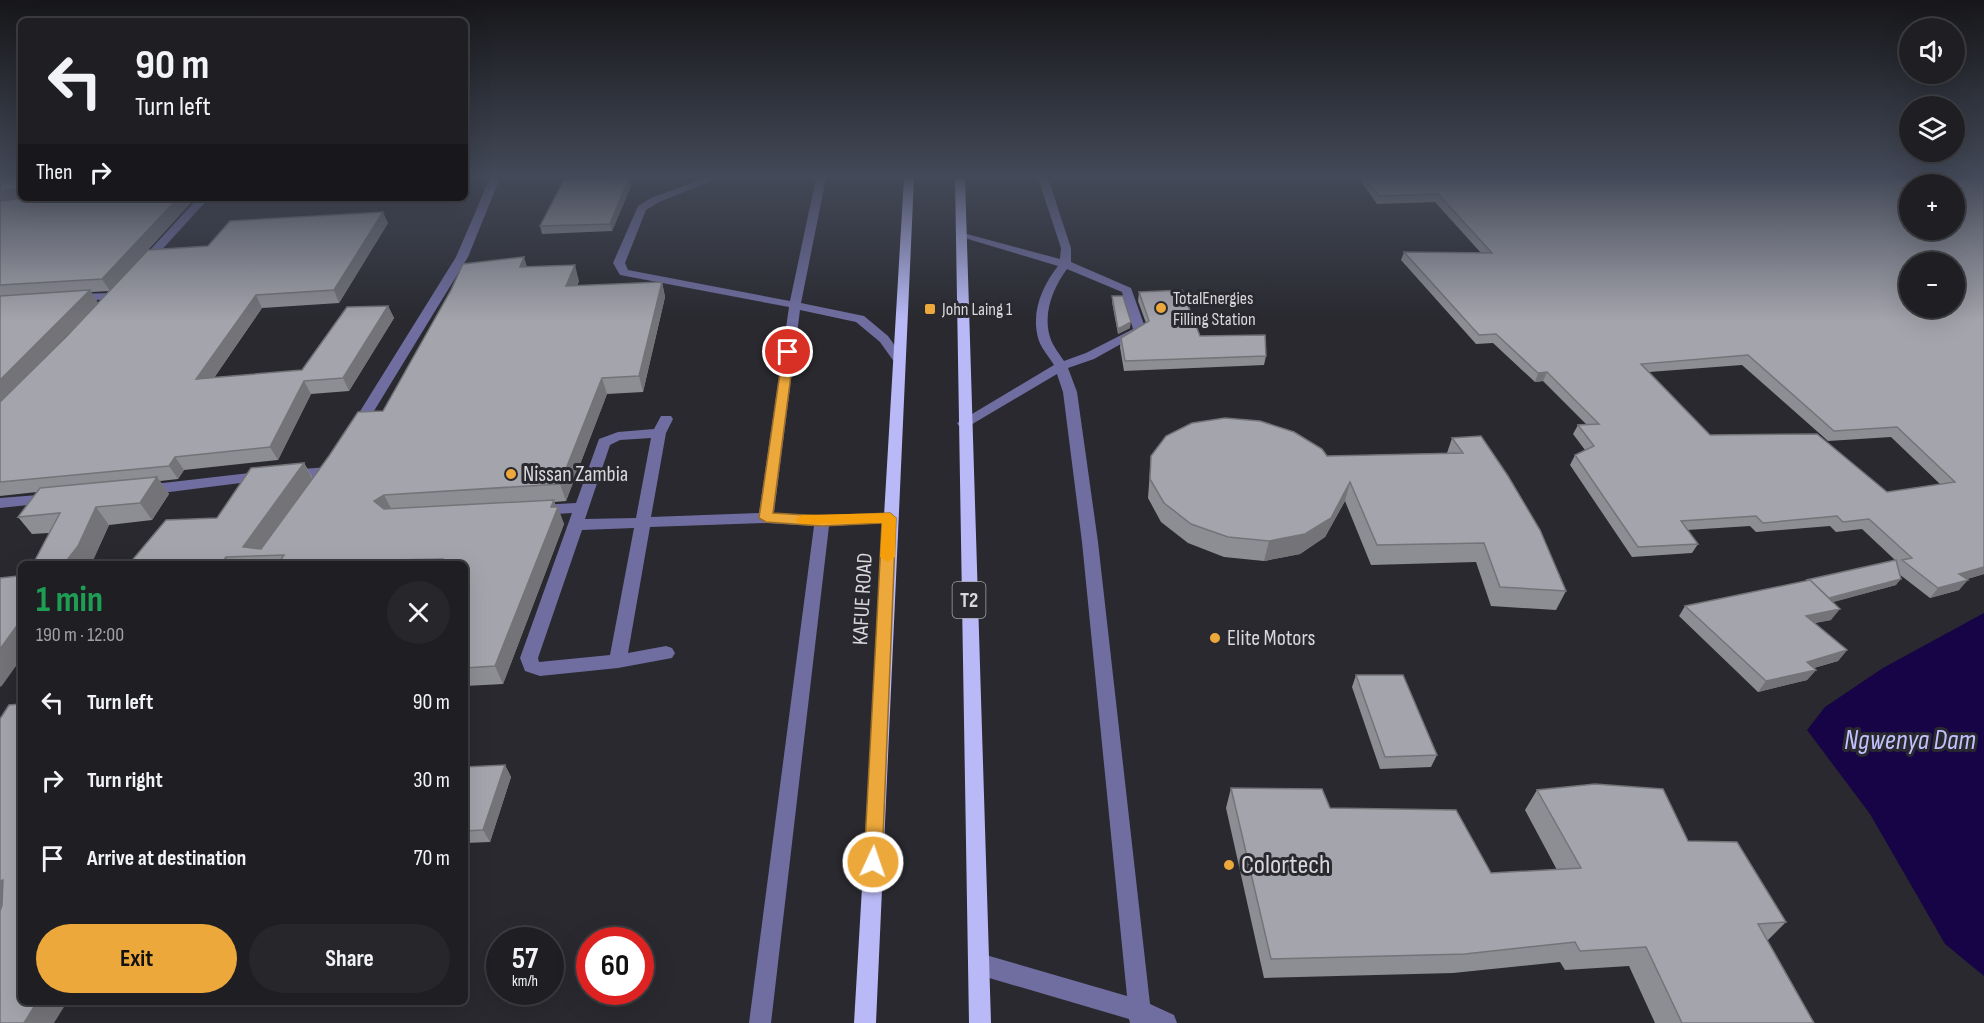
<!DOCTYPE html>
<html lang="en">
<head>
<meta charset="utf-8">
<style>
  body { margin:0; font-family:"Sofia Sans Condensed",sans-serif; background:#27272b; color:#f1f3f6; height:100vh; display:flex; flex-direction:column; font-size:22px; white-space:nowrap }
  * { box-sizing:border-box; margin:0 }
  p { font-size:20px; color:#a1a2a6 }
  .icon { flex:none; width:33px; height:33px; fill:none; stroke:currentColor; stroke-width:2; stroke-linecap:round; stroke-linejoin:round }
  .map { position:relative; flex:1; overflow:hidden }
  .sheet { position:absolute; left:18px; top:561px; width:450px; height:444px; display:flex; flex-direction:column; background:#1f1f23; border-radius:9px; box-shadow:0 6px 24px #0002,0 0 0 2px #3c3d41 }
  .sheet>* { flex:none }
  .hud { position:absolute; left:18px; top:18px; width:450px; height:183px; border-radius:9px; box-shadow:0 6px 24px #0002,0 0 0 2px #3c3d41; background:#1f1f23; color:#f1f3f6; overflow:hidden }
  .fabs { position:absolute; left:1899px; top:18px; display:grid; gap:12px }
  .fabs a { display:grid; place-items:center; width:66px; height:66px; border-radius:50%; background:#1f1f23; box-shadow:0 6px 24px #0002,0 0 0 2px #3c3d41; font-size:30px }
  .speed { position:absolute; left:486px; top:927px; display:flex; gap:12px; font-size:30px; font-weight:700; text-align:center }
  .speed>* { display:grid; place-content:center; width:78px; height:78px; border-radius:50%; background:#1f1f23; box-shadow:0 6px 24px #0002,0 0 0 2px #3c3d41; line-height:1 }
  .speed small { font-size:15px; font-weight:400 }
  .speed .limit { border:9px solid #d22; background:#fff; color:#111 }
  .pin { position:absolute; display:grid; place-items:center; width:51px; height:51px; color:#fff; margin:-26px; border:3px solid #fff; border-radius:50%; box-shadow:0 2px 6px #0007 }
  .me { position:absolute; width:66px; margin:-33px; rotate:3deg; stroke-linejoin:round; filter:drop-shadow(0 0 4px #0008) }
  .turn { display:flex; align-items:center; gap:21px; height:126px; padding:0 18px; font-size:27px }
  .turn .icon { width:78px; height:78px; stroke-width:2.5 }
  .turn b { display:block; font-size:42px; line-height:51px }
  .then { display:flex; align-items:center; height:57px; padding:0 18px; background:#0003; gap:12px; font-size:22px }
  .round { display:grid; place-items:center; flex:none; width:63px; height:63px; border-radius:32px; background:#27272b }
  .overview { display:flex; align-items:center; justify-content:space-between; height:102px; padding:0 18px }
  h1 { font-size:36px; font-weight:700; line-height:45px; color:#1e9e55 }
  .action { display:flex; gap:12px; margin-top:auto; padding:12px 18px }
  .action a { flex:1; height:69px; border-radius:36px; background:#eda83b; color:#111; font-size:24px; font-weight:700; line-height:69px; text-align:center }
  .action a+a { background:#27272b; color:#f1f3f6 }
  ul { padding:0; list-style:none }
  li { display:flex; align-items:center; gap:18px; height:78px; padding:0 18px }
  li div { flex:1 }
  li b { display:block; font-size:22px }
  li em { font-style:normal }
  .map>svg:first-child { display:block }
</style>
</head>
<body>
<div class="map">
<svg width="1984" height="1023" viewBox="0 0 1984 1023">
  <rect width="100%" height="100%" fill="#29292f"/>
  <path fill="#170447" d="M1984 613V976L1945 944 1870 814 1807 730 1825 707 1883 668Z"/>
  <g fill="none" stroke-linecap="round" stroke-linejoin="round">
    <path fill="#706ea1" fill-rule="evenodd" d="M490 178H500L468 257 363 429 356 433 351 432 349 429 456 257Z
      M705 178H719L659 202 646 210 625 263 628 270 790 301 816 178H826L801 303 864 316 888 336 905 360 903 363H895L880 342 856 322 800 310 774 513 822 516 890 513 898 518 890 523 829 526 771 1023H749L814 526 766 523 650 527 628 653 666 646 672 648 675 653 672 658 618 668 540 676 525 671 520 658 572 513 540 515 533 510 540 505 576 503 599 439 618 432 654 429 661 416H671L673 419 666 433 651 517 759 513 789 307 620 275 613 263 638 206 651 198ZM651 438 636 518 585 519 610 445 620 440ZM634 528 610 655 539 662 538 658 582 530Z
      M1038 178H1048L1071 248V262L1131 288 1146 330 1094 359 1068 368 1077 392 1098 542 1150 1004 1174 1015 1177 1023H1130L1129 1019 979 975 971 972 968 964 971 956 979 953 1127 996 1082 542 1063 392 1057 374 969 426H959L957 423 1054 365C1049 357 1042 349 1039 341 1030 314 1042 286 1058 266L958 236 963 233 1060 259 1061 248ZM1067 269 1122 292 1133 329 1086 353 1064 361C1060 355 1054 347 1051 340 1042 316 1052 289 1067 269Z
      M198 198H209L147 266H139V262Z
      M114 293 118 294V298L75 302 69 298 75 294Z
      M329 467 336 472 334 475 289 480 282 475 289 470Z
      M266 471 273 476 271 479 146 495 139 490 146 485Z
      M51 494 58 499 56 502 0 508V498Z"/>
    <path fill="#b9b9f7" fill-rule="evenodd" d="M904 178H914L876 1023H854Z
      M955 178H965L991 1023H969Z"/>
  </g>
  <path fill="#8d8d94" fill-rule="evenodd" d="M0 178 21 198H195L148 250 208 246 388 223 339 303 262 308 214 378 302 370 388 306 394 318 349 391 311 394 278 460 184 470 178 479 160 481 169 494 152 520 109 525 91 564H33L49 533 32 534 18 517 37 492 0 496ZM109 291 98 303 91 292ZM97 304 66 337 29 374Z
    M1360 178H1984V574L1967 579 1959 590 1930 598 1899 574 1896 585 1832 602 1831 620 1815 623 1847 650 1838 661 1814 668 1816 670 1807 680 1758 692 1679 616 1685 606 1805 581 1895 560 1862 529 1836 532 1830 526 1756 532 1750 526 1687 530 1698 544 1692 553 1632 557 1570 465 1575 455 1585 450 1573 434 1578 425 1586 424 1543 381 1535 382 1493 343 1476 344 1401 260 1404 252 1481 253 1435 202 1377 204 1360 180ZM1742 365 1828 441 1891 437 1940 484 1887 492 1710 435 1649 372Z
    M631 186 612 231 542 234 540 226Z
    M527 267 579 281 577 286 662 282 665 297 643 392 607 394 566 501 554 502 564 524 503 684 465 686V564H129L217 518 304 463 313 478 383 411Z
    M1139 292 1200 336 1266 356 1264 365 1124 371 1120 347 1121 338 1146 323 1138 301Z
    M1112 296 1130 328 1118 334 1112 302Z
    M1452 438 1566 591 1556 610 1491 606 1476 562 1371 565 1345 501 1325 537 1300 554 1264 561 1224 557 1188 543 1161 522 1148 498 1151 456H1327L1447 453Z
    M1356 675 1437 755 1431 767 1380 769 1352 687Z
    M505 765 511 777 490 842 465 843V767Z
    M1231 788 1491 873 1557 870 1525 810 1537 790 1688 841 1786 922 1767 941 1814 1023H1655L1629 966 1565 970 1560 962 1453 973 1264 978 1226 808Z"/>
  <path fill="#737378" d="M629 178 631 186 612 231 610 224Z
    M21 188V198H39L0 203V191Z
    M178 198H195L110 291 102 279Z
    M383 212 388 223 339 303 334 290Z
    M524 257 529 273 520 267Z
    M575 265 579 281 570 302 566 286Z
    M662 282 665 297 643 392 639 376Z
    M90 290 98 303 0 403V380Z
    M256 295 262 308 204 392 196 379Z
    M388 306 394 318 349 391 343 378Z
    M1131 322 1130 328 1118 334V329Z
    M1547 372 1543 381 1535 382 1538 373Z
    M602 378 607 394 566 501 560 484Z
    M304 381 311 394 278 460 270 447Z
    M175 457 184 470 178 479 169 466Z
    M304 463 313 480 260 556 243 547Z
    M157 477 169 494 152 520 140 503Z
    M1350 482 1345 501 1325 537 1300 554 1264 561 1269 541Z
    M384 495 393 512 383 518 374 501Z
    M554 500 557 509 558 507 564 524 503 684 495 666Z
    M96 507 109 525 92 563 91 564H64Z
    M226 557 231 564H221Z
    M1984 567V574L1951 584 1959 574Z
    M1901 579 1896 585 1823 605 1828 599Z
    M1968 580 1959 590 1930 598 1938 588Z
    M1840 609 1831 620 1798 626 1806 616Z
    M21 620V659L1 687 0 686V649Z
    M1847 650 1838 661 1799 672 1807 662Z
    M1816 670 1807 680 1758 692 1766 681Z
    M505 765 511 777 490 842 483 830Z
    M3 880 21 895 0 922V881Z
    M37 1002H67L54 1023H24Z"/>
  <path fill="#a4a4ac" stroke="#737378" stroke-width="1.5" fill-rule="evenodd" d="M0 178H21V188L0 191Z
    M629 178 610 224 540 226 564 180Z
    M1366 178H1984V567L1959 574 1968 580 1938 588 1902 560 1912 558 1869 519 1843 522 1837 516 1763 523 1756 516 1681 521 1698 544 1638 547 1575 455 1594 446 1578 425 1599 424 1547 372 1538 373 1496 334 1479 335 1404 252 1492 253 1438 194 1379 196ZM1910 184H1954V230H1910ZM1910 262H1954V308H1910ZM1748 355 1834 431 1897 427 1955 482 1887 492 1817 434 1710 435 1641 364Z
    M25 198H178L102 279 0 285V201Z
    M383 212 334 290 256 295 196 379 302 370 347 307 388 306 343 378 304 381 270 447 175 457 169 466 0 482V402L66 337 148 250 208 246 230 221Z
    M524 257 520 267 575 265 566 286 662 282 639 376 602 378 560 484 384 495 374 501 384 509 554 500 551 507H558L495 666 465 668V564H441L443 559 388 560 386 564H278L284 555 226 557 221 564H129L166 520 217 518 251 468 304 463 243 547 261 549 329 456 358 412 383 411 451 290 463 264Z
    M90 290 0 380V296Z
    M1182 290 1200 336 1265 335 1266 356 1125 361 1121 338 1149 321 1139 292Z
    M1112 296H1123L1131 322 1118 329Z
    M1225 418 1260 421 1294 432 1322 449 1327 456 1463 453 1452 438 1481 436 1508 476 1540 530 1566 591 1500 587 1484 543 1377 545 1350 482 1331 518 1305 534 1269 541 1228 537 1191 524 1164 503 1150 479 1151 456 1166 436 1192 423Z
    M157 477 140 503 96 507 78 546 64 564H33L60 513 18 517 40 488Z
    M1896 560 1901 579 1829 598 1810 580H1806Z
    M21 572V620L0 649V578L18 576Z
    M1810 580 1840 609 1806 616 1847 650 1807 662 1816 670 1766 681 1685 606Z
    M1356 675H1403L1437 755 1385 757Z
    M21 704V1002H37L24 1023H0V911L2 905 3 880 0 881V719L9 705Z
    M505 765 483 830 465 831V767Z
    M1595 784 1663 789 1688 841 1737 842 1786 922 1758 924 1814 1023H1682L1646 947 1580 951 1575 942 1465 954 1271 959 1231 788 1322 789 1330 808 1456 810 1491 873 1581 868 1537 790Z"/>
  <linearGradient id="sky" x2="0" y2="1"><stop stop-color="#17171a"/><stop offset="0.55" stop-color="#434958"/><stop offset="1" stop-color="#434958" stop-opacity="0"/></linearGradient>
  <rect width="1984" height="321" fill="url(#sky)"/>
  <path fill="#eda83b" stroke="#9a6d26" stroke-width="1.5" d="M788 349 794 352 773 513 822 516 890 513 896 518 882 862 879 868 873 871 866 868 864 862 882 523 822 526 766 522 759 518 783 352Z"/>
  <path fill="#f59e0b" d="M890 513 896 518 895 557 888 562 880 557 882 523 802 524 795 520 802 515Z"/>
  <g fill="#eda83b" stroke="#29292f" stroke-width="2">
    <circle cx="1161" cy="308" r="6"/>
    <rect x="924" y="303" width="12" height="12" rx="3"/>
    <circle cx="511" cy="474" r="6"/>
    <circle cx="1215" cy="638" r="6"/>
    <circle cx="1229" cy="865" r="6"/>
  </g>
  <g text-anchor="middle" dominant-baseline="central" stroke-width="6" stroke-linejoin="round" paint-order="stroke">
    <g font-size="18" fill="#d8d8dc" stroke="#29292f" text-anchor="start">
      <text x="1173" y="298">TotalEnergies<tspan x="1173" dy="21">Filling Station</tspan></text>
      <text x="942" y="309">John Laing 1</text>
    </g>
    <rect fill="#29292f" stroke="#a4a4a8" stroke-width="1.5" x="952.5" y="582" width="33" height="36" rx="4.5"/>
    <g font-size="21" font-weight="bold" fill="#d8d8dc">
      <text x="969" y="600">T2</text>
    </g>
    <g font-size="22" fill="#d8d8dc" stroke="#29292f" text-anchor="start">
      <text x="523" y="474">Nissan Zambia</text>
      <text x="1227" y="638">Elite Motors</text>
    </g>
    <g font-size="22" fill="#d8d8dc" stroke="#29292f">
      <text transform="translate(863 599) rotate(-87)">KAFUE ROAD</text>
    </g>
    <g font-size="27" fill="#d8d8dc" stroke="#29292f" text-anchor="start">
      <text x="1241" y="865">Colortech</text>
    </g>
    <g font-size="28" font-style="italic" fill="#c1c1fe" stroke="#29292f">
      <text x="1910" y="740">Ngwenya Dam</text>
    </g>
  </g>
</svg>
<div class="fabs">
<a><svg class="icon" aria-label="sound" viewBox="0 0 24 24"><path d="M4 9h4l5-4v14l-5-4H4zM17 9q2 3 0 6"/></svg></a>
<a><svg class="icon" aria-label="layers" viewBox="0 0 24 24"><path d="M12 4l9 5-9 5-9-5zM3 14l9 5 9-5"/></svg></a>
<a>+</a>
<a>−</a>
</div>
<div class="speed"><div>57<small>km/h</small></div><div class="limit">60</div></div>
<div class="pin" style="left:788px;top:352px;background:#d93025"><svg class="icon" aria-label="arrive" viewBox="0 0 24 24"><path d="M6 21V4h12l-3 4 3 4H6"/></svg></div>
<svg class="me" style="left:873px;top:862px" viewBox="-20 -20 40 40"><circle r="17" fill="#eda83b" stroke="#fff" stroke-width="3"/><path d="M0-11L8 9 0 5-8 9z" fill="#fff"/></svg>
<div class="hud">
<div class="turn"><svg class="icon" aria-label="left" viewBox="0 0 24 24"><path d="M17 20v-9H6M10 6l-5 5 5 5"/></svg><div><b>90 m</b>Turn left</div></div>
<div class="then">Then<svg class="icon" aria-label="right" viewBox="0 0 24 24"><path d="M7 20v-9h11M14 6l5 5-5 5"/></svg></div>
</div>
<section class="sheet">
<div class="overview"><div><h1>1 min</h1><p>190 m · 12:00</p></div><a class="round"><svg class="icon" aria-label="close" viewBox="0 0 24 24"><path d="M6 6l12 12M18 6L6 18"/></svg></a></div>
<ul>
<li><svg class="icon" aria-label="left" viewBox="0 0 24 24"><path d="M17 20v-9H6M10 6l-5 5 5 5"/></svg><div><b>Turn left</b></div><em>90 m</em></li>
<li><svg class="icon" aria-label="right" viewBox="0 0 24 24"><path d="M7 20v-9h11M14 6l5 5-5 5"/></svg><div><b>Turn right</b></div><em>30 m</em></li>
<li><svg class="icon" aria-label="arrive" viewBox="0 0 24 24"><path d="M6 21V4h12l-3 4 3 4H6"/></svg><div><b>Arrive at destination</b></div><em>70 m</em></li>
</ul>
<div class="action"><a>Exit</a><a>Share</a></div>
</section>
</div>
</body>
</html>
